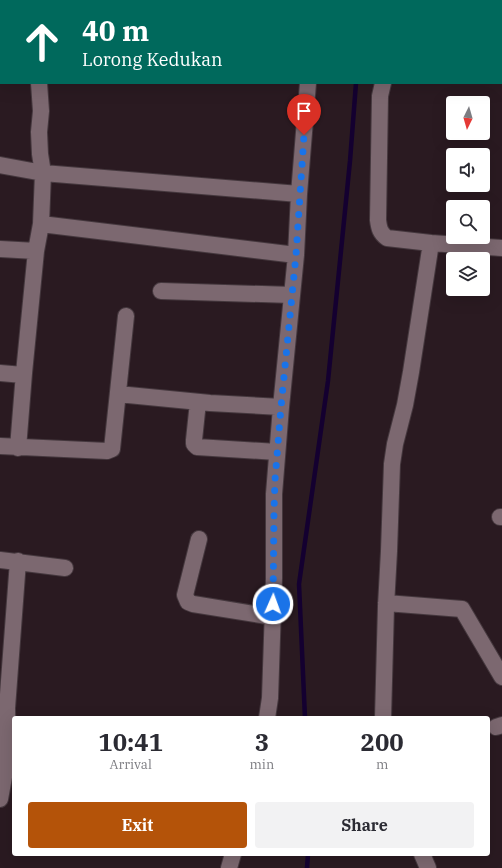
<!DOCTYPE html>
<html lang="en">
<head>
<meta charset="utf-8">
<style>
  body { margin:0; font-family:"IBM Plex Serif",serif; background:#f2f2f3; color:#2b2b33; height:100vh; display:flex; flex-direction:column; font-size:15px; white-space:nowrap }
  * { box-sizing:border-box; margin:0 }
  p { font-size:13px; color:#7c7c81 }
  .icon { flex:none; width:22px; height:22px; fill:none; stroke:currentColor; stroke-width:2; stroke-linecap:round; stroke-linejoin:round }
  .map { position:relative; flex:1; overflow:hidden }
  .sheet { position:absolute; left:12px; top:716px; width:478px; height:140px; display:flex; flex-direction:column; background:#fff; border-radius:4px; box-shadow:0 4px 16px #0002 }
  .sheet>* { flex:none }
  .banner { position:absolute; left:0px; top:0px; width:502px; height:84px; box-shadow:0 4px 16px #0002; background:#00695c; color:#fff; overflow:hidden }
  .needle { width:26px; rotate:185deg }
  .tools { position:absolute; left:446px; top:96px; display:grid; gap:8px }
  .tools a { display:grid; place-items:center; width:44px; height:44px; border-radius:4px; background:#fff; box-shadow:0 4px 16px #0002; font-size:20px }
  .pin { position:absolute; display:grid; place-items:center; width:34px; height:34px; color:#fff; margin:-41px -17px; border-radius:50% 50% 50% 0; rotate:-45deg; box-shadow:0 0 4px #0007 }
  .pin .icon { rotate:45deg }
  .me { position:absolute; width:44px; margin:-22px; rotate:2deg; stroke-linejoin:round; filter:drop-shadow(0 0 3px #0008) }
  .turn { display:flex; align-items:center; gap:14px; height:84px; padding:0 16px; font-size:18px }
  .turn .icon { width:52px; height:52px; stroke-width:2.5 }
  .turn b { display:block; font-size:28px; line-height:34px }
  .eta { display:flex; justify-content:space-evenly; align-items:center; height:68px; text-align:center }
  .eta b { font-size:24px; font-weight:700; line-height:28px }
  .action { display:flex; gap:8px; margin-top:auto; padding:8px 16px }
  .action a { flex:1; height:46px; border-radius:4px; background:#b45309; color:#fff; font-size:16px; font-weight:700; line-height:46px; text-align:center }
  .action a+a { background:#f2f2f3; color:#2b2b33 }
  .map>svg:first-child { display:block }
</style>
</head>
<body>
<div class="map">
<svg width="502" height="868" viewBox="0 0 502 868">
  <rect width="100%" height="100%" fill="#2a1a21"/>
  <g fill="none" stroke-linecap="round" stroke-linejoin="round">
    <path stroke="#140030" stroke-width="4.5" d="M362 1V0
      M305 718 299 584 328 381 350 161 356 83
      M307 868 308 854"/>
    <g stroke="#45383e" stroke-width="18">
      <path id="street" d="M161 0 171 1
        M279 0 285 1
        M39 1V0
        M203 1V0
        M324 1V0
        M396 1 397 0
        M383 83 380 96 378 220C379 228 380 233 387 238L431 243
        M0 165 43 173 299 194
        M41 224 296 255
        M0 249 36 251
        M161 291 292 295
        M0 373 23 375
        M118 394 210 403 281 407
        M198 402 194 440V444L197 447 277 452
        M0 446 107 451 112 449 126 316
        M18 448 24 373 36 251 41 224 43 173 40 154 39 132 41 111 39 83
        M500 517H502
        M199 539 185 595 188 602 193 604 273 617
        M0 560 65 568
        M386 603 462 609 502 677
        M267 718 270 698 274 578V494L281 407 296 255 299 194 308 83
        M383 718 386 606 389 551 392 464 395 444 405 405 411 372 431 243 502 248
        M496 727 502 725
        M0 799 8 755 7 708 18 561
        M422 854 428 868
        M229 868 233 854"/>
    </g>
    <use href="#street" stroke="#7c6870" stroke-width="16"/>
  </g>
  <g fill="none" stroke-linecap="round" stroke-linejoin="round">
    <path stroke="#1a73e8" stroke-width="7" stroke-dasharray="0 12.6" d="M273 604 274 511 275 480 281 407 296 255 304 135"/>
  </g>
</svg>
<div class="tools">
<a><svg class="needle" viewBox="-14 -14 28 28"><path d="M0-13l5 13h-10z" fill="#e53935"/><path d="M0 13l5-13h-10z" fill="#7c7c81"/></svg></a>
<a><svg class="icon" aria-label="sound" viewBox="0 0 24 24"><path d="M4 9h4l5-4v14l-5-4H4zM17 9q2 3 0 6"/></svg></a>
<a><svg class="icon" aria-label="search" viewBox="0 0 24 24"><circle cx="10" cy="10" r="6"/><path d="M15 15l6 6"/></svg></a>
<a><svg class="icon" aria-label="layers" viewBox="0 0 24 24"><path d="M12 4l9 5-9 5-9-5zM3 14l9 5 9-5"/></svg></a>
</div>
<div class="pin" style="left:304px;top:135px;background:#d93025"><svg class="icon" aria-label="arrive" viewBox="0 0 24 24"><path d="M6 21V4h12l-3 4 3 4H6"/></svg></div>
<svg class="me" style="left:273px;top:604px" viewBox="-20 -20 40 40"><circle r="17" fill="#1a73e8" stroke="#fff" stroke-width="3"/><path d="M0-11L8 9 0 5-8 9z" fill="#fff"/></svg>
<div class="banner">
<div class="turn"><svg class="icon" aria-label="ahead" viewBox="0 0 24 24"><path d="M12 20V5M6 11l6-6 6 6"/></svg><div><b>40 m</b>Lorong Kedukan</div></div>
</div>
<section class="sheet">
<div class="eta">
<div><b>10:41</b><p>Arrival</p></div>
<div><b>3</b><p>min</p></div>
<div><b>200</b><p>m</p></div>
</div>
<div class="action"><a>Exit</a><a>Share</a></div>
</section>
</div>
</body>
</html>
